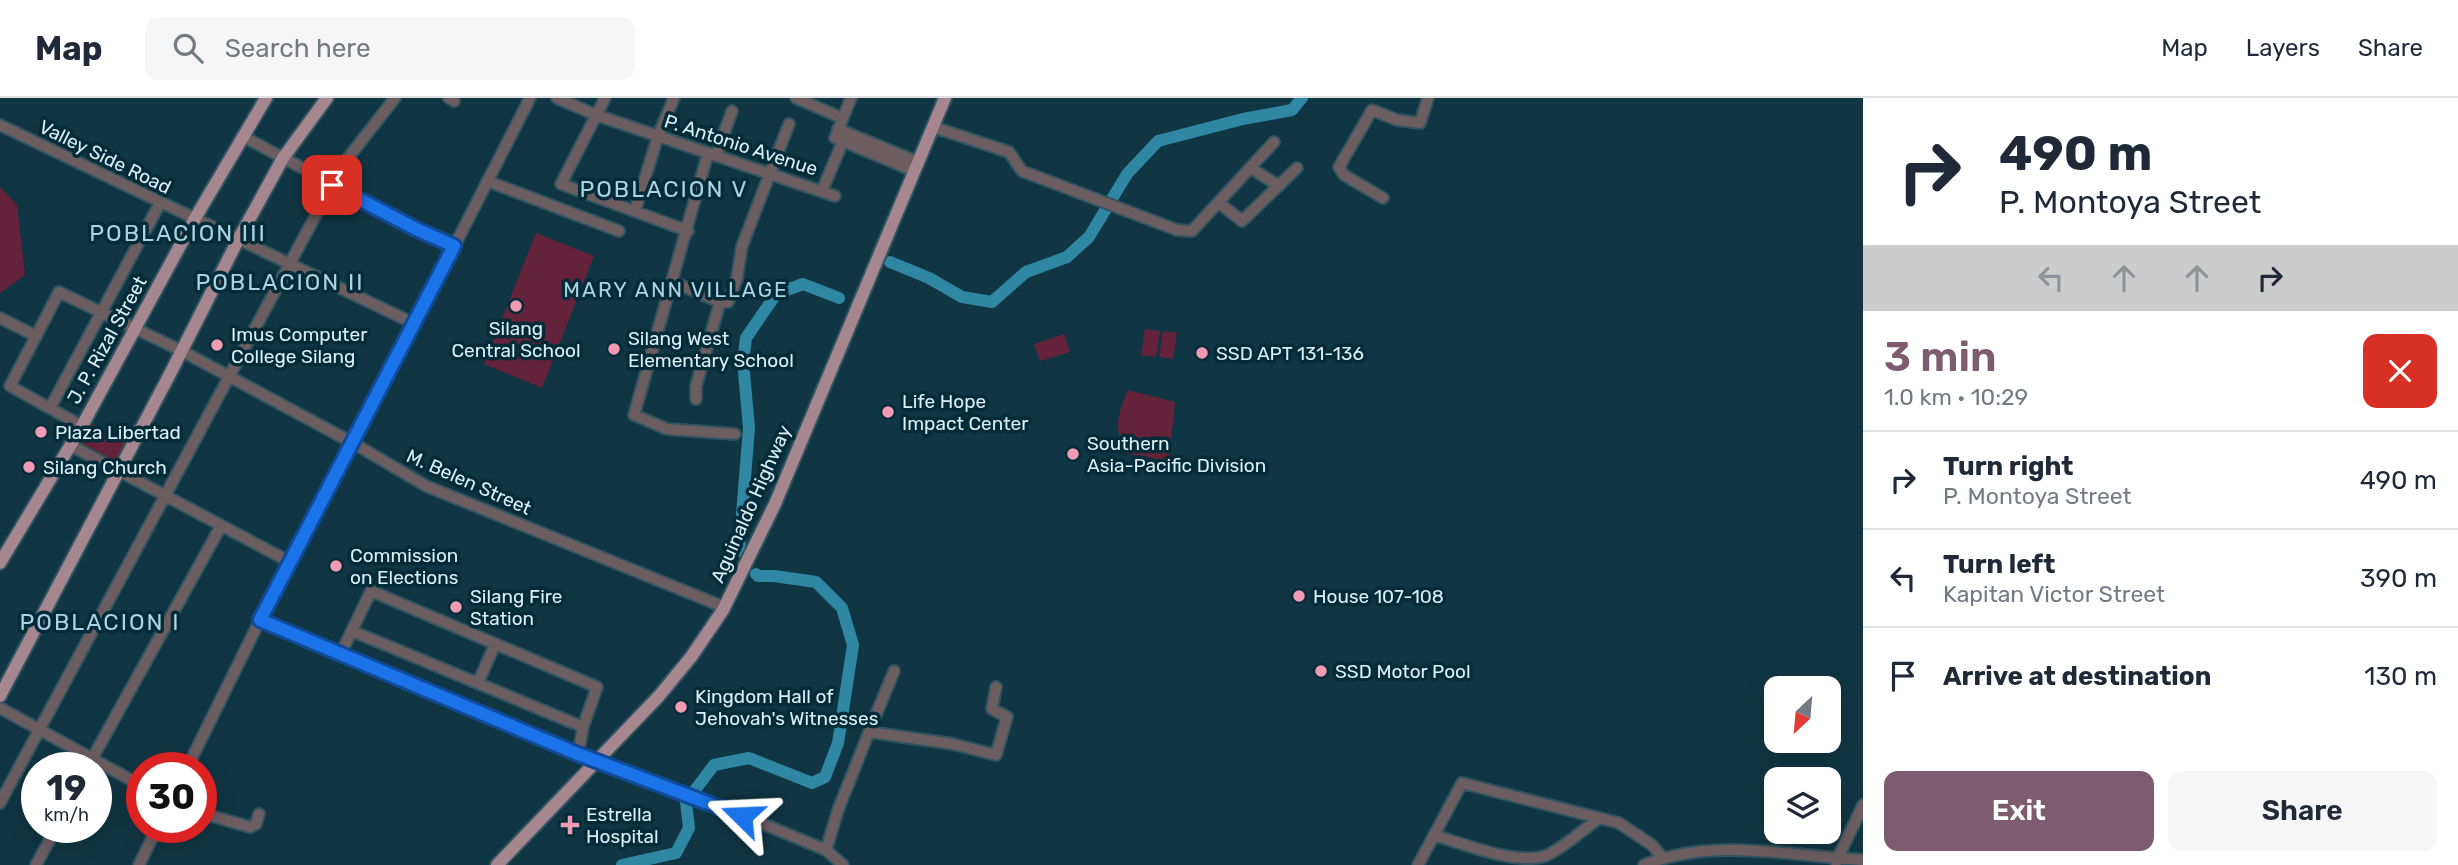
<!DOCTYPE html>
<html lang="en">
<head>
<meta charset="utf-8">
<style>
  body { margin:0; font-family:Rubik,sans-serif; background:#f6f6f7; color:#1f2937; height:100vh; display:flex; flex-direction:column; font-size:26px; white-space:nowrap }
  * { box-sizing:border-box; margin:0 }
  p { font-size:23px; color:#747a83 }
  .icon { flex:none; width:38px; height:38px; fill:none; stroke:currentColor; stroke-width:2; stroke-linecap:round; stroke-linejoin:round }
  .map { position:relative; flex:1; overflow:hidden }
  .sheet { display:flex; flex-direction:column; background:#fff; width:595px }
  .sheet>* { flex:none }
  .hud { background:#fff; color:#1f2937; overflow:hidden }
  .needle { width:46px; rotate:206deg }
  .fabs { position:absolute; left:1764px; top:578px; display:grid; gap:14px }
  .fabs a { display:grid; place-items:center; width:77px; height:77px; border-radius:14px; background:#fff; box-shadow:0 4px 18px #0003; font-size:35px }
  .speed { position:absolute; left:21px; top:654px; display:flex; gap:14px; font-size:35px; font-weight:700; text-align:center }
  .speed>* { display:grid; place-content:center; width:91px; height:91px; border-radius:50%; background:#fff; box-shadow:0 4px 18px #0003; line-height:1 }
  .speed small { font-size:18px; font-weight:400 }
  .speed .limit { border:10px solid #d22; background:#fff; color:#111 }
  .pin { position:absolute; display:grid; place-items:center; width:60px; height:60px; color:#fff; margin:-30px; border-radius:14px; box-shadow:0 4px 10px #0006 }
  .me { position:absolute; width:77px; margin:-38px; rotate:291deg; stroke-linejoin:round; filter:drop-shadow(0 0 5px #0008) }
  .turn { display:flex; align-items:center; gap:24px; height:147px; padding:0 21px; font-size:32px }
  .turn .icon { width:91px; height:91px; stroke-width:2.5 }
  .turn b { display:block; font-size:49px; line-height:60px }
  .lanes { display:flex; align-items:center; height:66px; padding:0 21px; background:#0003; justify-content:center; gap:35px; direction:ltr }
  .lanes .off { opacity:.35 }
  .round { display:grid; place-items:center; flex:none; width:74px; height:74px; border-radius:14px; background:#f6f6f7 }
  .summary { display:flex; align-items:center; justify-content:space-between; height:119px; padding:0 21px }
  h1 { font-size:42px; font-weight:600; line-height:52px; color:#7d5c6f }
  .action { display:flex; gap:14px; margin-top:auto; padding:14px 21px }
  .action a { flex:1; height:80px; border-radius:14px; background:#7d5c6f; color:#fff; font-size:28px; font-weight:600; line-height:80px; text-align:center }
  .action a+a { background:#f6f6f7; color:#1f2937 }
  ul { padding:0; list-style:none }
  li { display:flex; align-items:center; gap:21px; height:98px; padding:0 21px; border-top:2px solid #e0e1e3 }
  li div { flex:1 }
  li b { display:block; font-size:26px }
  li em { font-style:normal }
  header { display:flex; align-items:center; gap:42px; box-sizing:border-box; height:98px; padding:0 35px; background:#fff; border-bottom:2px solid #e0e1e3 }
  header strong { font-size:33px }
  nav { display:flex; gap:38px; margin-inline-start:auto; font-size:24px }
  .search { width:490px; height:63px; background:#f6f6f7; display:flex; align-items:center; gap:18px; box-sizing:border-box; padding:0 24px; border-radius:14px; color:#747a83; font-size:26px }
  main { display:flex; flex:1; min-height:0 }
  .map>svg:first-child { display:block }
</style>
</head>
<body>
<header>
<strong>Map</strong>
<div class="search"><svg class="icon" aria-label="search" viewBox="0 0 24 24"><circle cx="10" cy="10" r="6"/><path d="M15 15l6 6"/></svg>Search here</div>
<nav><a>Map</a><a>Layers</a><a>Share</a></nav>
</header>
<main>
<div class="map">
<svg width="1863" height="767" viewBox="0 0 1863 767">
  <rect width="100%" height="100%" fill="#103643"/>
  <path fill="#64233a" d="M0 89 17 107 25 177 0 195Z
    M536 135 594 158 542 290 484 266Z
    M1145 231 1160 233 1156 259 1141 257Z
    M1163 233 1177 235 1173 261 1159 259Z
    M1064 236 1070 254 1040 263 1034 246Z
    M1128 292 1175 304 1169 363 1125 355C1114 329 1117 317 1128 292Z
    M90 325 127 346 117 365 80 344Z"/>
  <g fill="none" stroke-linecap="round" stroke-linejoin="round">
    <path stroke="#2f87a3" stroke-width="12" d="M890 164 929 180 962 199 992 204 1026 174 1067 159 1089 139 1127 76 1158 43 1243 21 1292 12 1302 0
      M739 453 749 330 743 264 746 240 776 196 803 186 839 200
      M622 767 676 755 689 730 686 704 714 667 749 660 812 685 825 679 838 645 853 547 842 510 816 484 774 478H758L756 476"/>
    <g stroke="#305460" stroke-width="14">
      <path id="minor" d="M449 0 454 3
        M557 0 596 17 835 98
        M605 0 561 86 688 133
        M796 0 842 20
        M851 0 835 40 914 73
        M0 27 415 226
        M933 29 1009 54 1022 73 1177 132 1192 133 1274 44
        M838 31 918 64
        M242 38 417 131 454 148
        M708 55 634 317 667 331 735 336
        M716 58 732 13
        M1251 70 1279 88
        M487 83 619 133
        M822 93 843 43
        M1383 100 1344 77 1339 69 1372 12 1397 22 1420 25 1428 0
        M1219 105 1242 123 1297 70
        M635 113 658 38 674 0
        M673 184 720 204H728L737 180 742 148 789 26
        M0 220 36 238
        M696 301V288L720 204
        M50 310 160 105
        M82 328 10 288 59 194 182 253 353 345 426 388 724 509
        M70 347 290 464
        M260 522 597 664 768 728 826 752 843 767
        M352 533 583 629
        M341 555 371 493 597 589 583 629 578 656
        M478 585 495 546
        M0 610 142 688
        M869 634 894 573
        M87 670 221 428
        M187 670 260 522 403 249 530 0
        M0 705 332 87 348 60 395 0
        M201 715 250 729 256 726 259 716
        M1434 737C1464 746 1515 767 1545 758 1561 752 1584 731 1598 721
        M826 752 838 712 869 634 953 646 996 657 1007 619 992 611 996 589
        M1836 764 1863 707
        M36 767 56 730
        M139 767 157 730
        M1418 767 1462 685 1619 725 1652 747 1663 760
        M1644 767C1715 739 1789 758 1863 762"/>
    </g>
    <g stroke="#305460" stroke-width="16">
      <path id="major" d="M0 465 82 328 194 122 266 0
        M0 598 171 274 238 142 283 60 327 0
        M497 767 659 598 691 559 723 512 775 406 945 0"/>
    </g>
    <use href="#minor" stroke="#6c5d61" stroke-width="10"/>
    <use href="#major" stroke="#a6868f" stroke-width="12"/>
  </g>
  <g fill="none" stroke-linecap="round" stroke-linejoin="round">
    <g stroke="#114b97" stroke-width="18">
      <path id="route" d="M332 87 416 131 454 148 260 522 578 656 742 718"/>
    </g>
    <use href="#route" stroke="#1a73e8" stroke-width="12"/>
  </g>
  <g fill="#f19ab4" stroke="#042c38" stroke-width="2.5">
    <circle cx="516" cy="208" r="7"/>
    <circle cx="217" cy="247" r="7"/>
    <circle cx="614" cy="251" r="7"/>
    <circle cx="1202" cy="255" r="7"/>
    <circle cx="888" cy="314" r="7"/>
    <circle cx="41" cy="334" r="7"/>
    <circle cx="1073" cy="356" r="7"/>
    <circle cx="29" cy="369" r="7"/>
    <circle cx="336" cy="468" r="7"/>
    <circle cx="1299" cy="498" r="7"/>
    <circle cx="456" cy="509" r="7"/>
    <circle cx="1321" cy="573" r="7"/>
    <circle cx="681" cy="609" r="7"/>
    <path d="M566.5 716.5h7v7h7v7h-7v7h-7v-7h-7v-7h7z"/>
  </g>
  <g text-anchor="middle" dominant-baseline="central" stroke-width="7" stroke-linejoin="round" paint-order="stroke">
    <g font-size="19" fill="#dbeff7" stroke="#042c38">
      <text transform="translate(741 47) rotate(18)">P. Antonio Avenue</text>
      <text transform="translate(105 59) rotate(26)">Valley Side Road</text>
      <text transform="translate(107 242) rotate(-61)">J. P. Rizal Street</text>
      <text transform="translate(469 384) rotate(24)">M. Belen Street</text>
      <text transform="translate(751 406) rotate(-66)">Aguinaldo Highway</text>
    </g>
    <g font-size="19" fill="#dbeff7" stroke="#042c38" text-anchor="start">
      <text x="516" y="230" text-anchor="middle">Silang<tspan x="516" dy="22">Central School</tspan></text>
      <text x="231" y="236">Imus Computer<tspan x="231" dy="22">College Silang</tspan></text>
      <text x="628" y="240">Silang West<tspan x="628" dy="22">Elementary School</tspan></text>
      <text x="1216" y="255">SSD APT 131-136</text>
      <text x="902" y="303">Life Hope<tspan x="902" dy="22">Impact Center</tspan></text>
      <text x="55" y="334">Plaza Libertad</text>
      <text x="1087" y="345">Southern<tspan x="1087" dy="22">Asia-Pacific Division</tspan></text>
      <text x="43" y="369">Silang Church</text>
      <text x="350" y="457">Commission<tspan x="350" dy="22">on Elections</tspan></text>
      <text x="470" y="498">Silang Fire<tspan x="470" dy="22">Station</tspan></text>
      <text x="1313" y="498">House 107-108</text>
      <text x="1335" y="573">SSD Motor Pool</text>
      <text x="695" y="598">Kingdom Hall of<tspan x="695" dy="22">Jehovah's Witnesses</tspan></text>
      <text x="586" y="716">Estrella<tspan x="586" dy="22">Hospital</tspan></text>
    </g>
    <g font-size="21" letter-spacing="2" fill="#abd3e2" stroke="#042c38">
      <text x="676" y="191">MARY ANN VILLAGE</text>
    </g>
    <g font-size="23" letter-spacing="2" fill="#abd3e2" stroke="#042c38">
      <text x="664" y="91">POBLACION V</text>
      <text x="178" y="135">POBLACION III</text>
      <text x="280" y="184">POBLACION II</text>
      <text x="100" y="524">POBLACION I</text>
    </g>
  </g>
</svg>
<div class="fabs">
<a><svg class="needle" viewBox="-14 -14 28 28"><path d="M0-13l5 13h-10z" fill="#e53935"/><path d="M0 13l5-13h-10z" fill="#747a83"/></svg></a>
<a><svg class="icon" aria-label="layers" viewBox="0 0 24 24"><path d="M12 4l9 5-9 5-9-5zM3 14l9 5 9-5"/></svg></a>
</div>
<div class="speed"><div>19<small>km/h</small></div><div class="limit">30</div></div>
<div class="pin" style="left:332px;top:87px;background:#d93025"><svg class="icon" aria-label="arrive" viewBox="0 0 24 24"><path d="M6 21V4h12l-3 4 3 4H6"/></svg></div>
<svg class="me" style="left:742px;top:718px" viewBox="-20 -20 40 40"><path d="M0-17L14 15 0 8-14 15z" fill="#1a73e8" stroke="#fff" stroke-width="4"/></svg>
</div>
<section class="sheet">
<div class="hud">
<div class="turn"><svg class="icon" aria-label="right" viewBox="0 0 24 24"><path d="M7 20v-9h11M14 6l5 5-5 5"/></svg><div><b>490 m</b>P. Montoya Street</div></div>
<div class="lanes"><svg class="icon off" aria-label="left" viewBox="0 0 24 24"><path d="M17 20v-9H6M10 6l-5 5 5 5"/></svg><svg class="icon off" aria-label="ahead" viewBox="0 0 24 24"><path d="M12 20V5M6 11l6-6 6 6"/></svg><svg class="icon off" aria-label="ahead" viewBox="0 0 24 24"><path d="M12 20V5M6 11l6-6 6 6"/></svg><svg class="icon" aria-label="right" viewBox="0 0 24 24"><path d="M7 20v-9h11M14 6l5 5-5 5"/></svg></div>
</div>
<div class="summary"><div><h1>3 min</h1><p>1.0 km · 10:29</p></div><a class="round" style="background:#d93025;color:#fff"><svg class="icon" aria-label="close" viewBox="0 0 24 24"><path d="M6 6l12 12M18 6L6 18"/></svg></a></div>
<ul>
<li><svg class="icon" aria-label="right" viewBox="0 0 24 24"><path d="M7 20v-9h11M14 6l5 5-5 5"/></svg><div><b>Turn right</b><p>P. Montoya Street</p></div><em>490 m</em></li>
<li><svg class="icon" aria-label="left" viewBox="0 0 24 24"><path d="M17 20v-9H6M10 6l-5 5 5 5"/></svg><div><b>Turn left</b><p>Kapitan Victor Street</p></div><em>390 m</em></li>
<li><svg class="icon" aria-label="arrive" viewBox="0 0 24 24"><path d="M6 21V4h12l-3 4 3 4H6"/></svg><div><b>Arrive at destination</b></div><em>130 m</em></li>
</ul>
<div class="action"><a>Exit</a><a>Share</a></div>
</section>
</main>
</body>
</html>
